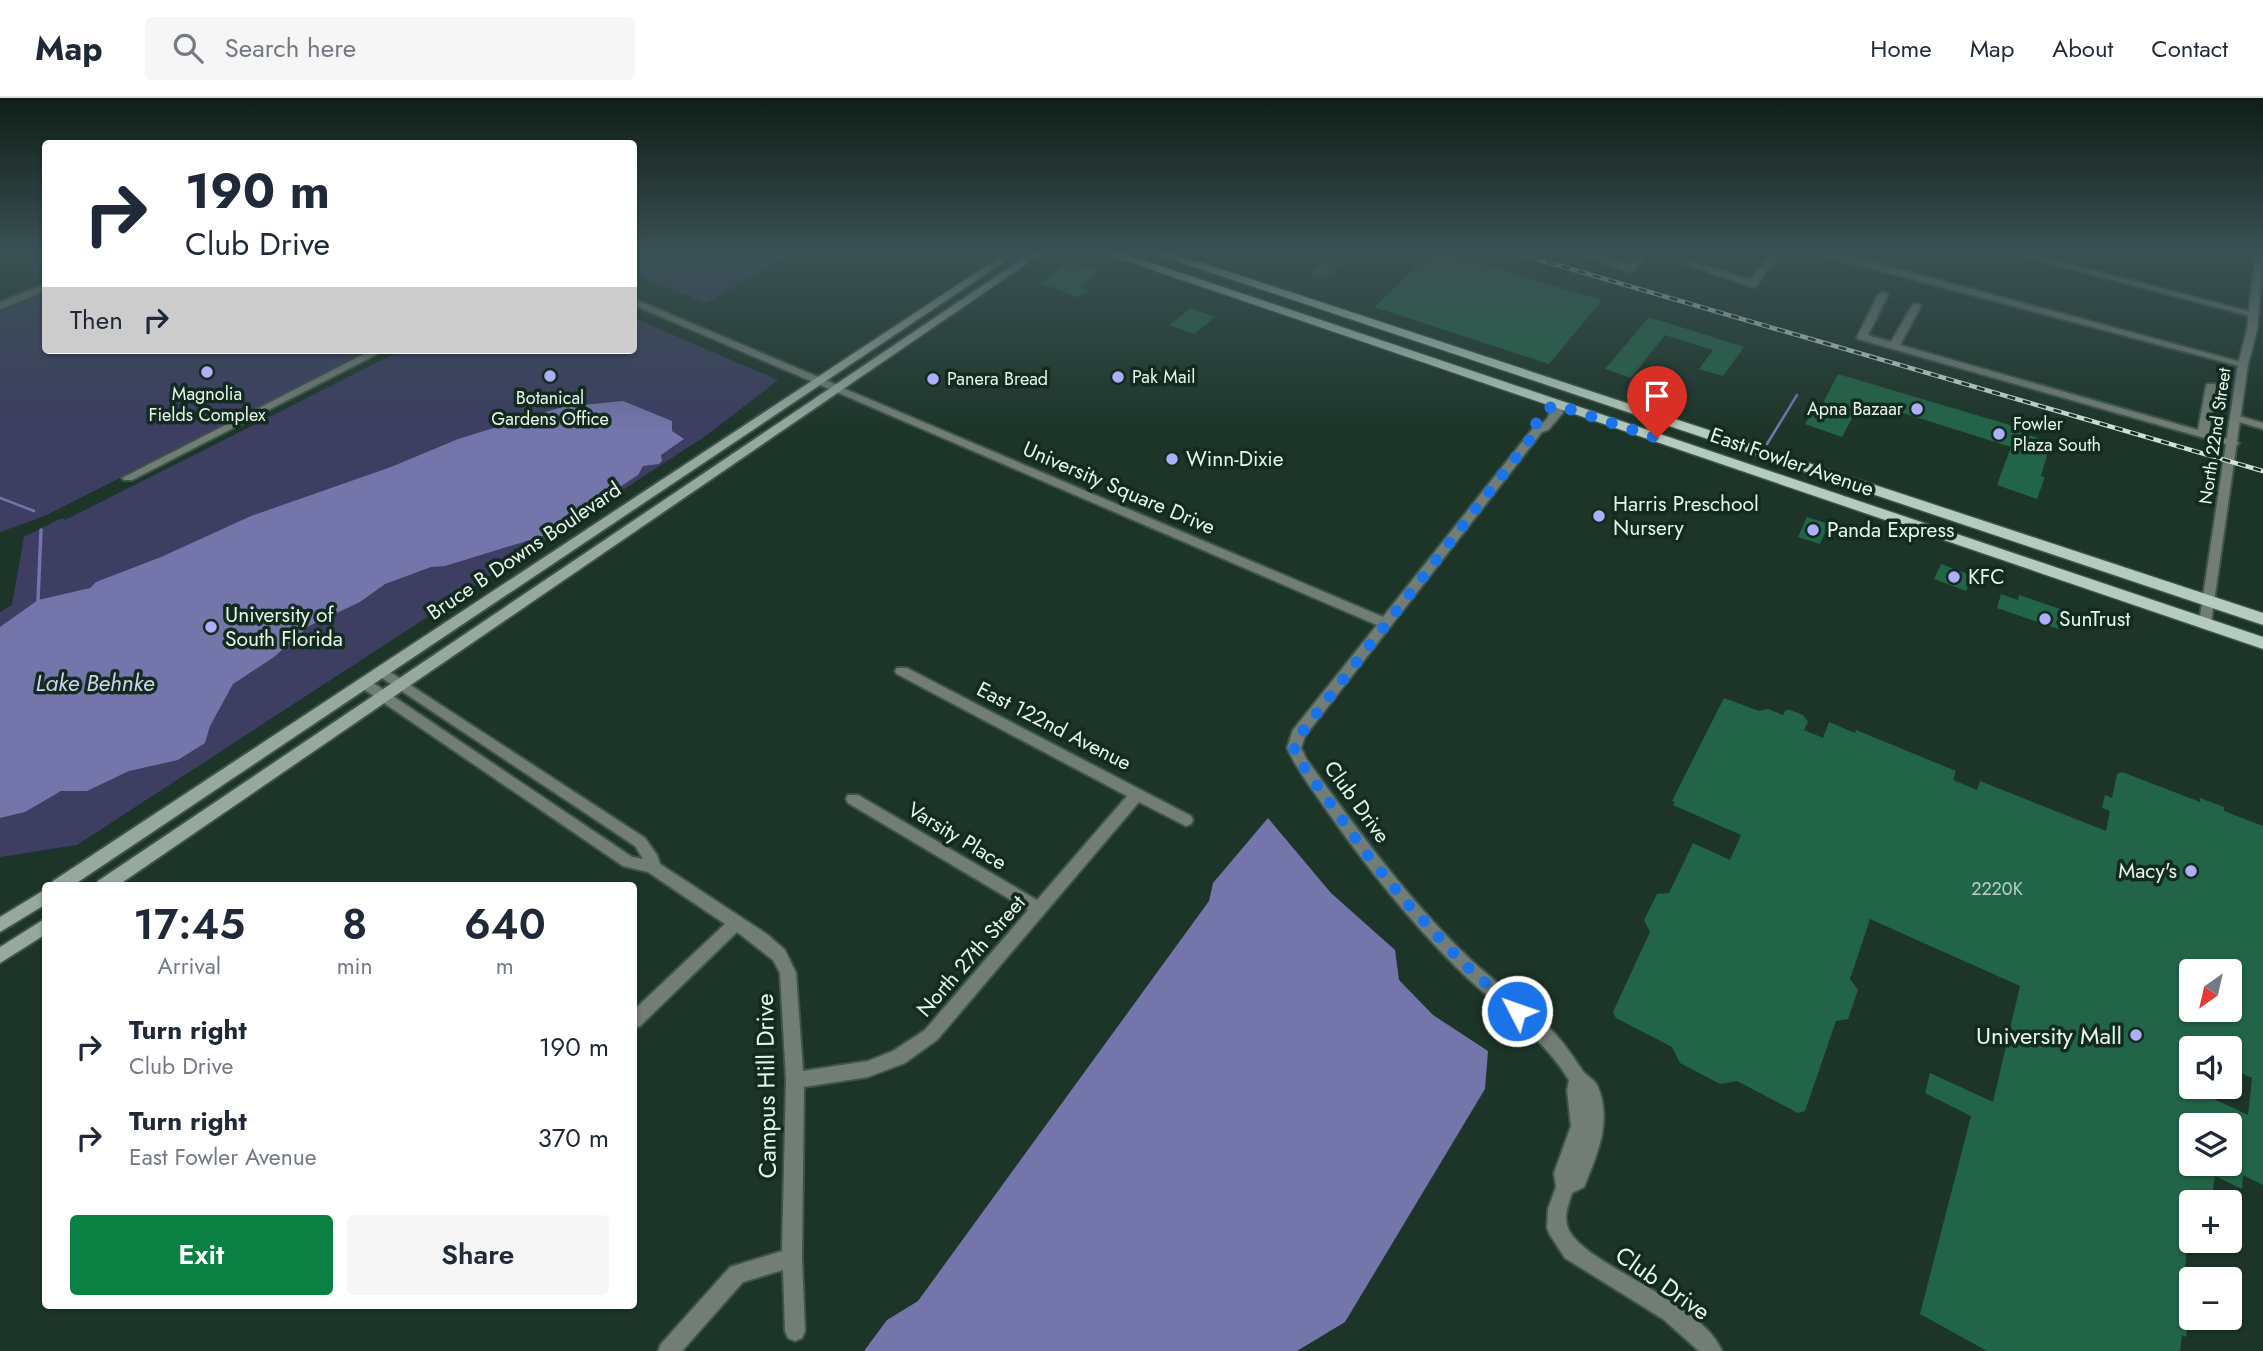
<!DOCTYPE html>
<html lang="en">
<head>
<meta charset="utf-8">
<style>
  body { margin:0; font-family:Jost,sans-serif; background:#f6f6f7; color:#1f2937; height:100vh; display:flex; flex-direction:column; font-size:26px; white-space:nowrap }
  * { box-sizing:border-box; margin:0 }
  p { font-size:23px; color:#747a83 }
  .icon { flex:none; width:38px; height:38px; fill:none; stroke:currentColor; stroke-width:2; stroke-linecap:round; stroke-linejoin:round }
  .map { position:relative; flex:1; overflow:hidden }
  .side { position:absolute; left:42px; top:784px; width:595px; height:427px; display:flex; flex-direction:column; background:#fff; border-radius:7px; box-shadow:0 2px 5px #0004 }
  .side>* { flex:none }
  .guide { position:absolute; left:42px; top:42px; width:595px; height:214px; border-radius:7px; box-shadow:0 2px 5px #0004; background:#fff; color:#1f2937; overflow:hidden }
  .needle { width:46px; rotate:214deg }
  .buttons { position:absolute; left:2179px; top:861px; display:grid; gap:14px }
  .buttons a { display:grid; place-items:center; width:63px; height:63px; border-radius:7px; background:#fff; box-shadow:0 2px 5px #0004; font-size:35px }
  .pin { position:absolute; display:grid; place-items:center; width:60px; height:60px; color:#fff; margin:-72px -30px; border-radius:50% 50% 50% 0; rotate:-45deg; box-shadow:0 0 7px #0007 }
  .pin .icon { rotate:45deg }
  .me { position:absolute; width:77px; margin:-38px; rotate:311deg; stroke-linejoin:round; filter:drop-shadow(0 0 5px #0008) }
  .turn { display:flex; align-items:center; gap:24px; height:147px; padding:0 28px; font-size:32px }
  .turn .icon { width:91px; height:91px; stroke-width:2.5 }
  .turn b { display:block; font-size:49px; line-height:60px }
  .then { display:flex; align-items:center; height:66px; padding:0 28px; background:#0003; gap:14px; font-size:26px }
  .eta { display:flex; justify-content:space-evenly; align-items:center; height:119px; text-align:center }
  .eta b { font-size:42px; font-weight:600; line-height:49px }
  .primary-button { display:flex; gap:14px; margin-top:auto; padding:14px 28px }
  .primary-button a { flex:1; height:80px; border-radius:7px; background:#0b8043; color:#fff; font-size:28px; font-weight:600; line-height:80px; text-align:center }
  .primary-button a+a { background:#f6f6f7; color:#1f2937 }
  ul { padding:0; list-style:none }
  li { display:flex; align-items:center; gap:21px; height:91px; padding:0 28px }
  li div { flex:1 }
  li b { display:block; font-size:26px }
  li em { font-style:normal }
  header { display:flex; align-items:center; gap:42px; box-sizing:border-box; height:98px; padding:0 35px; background:#fff; border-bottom:2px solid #e0e1e3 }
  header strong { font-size:33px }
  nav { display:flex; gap:38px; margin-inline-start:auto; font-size:24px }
  .search { width:490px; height:63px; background:#f6f6f7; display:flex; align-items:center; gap:18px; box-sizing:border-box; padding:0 24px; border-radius:7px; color:#747a83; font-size:26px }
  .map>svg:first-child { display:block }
</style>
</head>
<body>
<header>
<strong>Map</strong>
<div class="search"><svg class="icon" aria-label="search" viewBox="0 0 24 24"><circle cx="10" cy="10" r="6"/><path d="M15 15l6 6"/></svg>Search here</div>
<nav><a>Home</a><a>Map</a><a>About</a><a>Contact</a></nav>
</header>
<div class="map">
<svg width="2263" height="1253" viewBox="0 0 2263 1253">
  <rect width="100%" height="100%" fill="#1d3529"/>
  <path fill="#3d3e62" d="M634 155H792L706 205 634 176Z
    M45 195 46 252H371L45 418 0 434V214Z
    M634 220 778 282 707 337 77 747 0 759V514L12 507 24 439 62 420 65 422 402 252H634Z"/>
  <path fill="#7375ab" d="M623 303 672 323V333L684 341 661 357 662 363 659 366 643 368 638 377 546 437 445 468 431 469 385 486 360 504 309 528 274 559 233 586 210 628 205 645 178 662 129 673 87 693H61L25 714 0 720V529L38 502 90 490 96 484 161 459 251 418 391 369 458 341 562 309Z
    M1268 720 1331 795 1395 852 1399 882 1433 917 1488 953 1485 991 1345 1224 1297 1253H864L887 1222 918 1203 1209 803 1213 785Z"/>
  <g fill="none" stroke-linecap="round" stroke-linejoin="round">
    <path stroke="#7375ab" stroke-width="2.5" d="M1767 346 1797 297
      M0 400 34 413"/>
    <path stroke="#7375ab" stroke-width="3.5" d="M38 502 41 432"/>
  </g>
  <path fill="#226447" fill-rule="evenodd" d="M1431 155H1443L1602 202 1549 266 1374 209Z
    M1331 158 1346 162 1324 181 1309 177Z
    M1070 164 1099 174 1080 188 1089 192 1079 199 1040 185Z
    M1191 210 1215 219 1194 236 1169 227Z
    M1649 219 1744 249 1723 278 1699 271 1713 252 1665 237 1631 280 1605 271Z
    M1838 276 2020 330 2019 334 2051 344 2041 378 2045 379 2037 401 1997 387 2011 349 1868 304 1860 305 1842 339 1805 326 1816 307 1821 309Z
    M1807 419 1829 426 1820 446 1798 439Z
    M1941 466 1973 478 1966 493 1934 481Z
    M2001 496 2018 502 2019 497 2063 512 2058 531 1997 510Z
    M1724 600 1759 613 1768 611 1783 617 1786 612H1790L1803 617 1808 624 1804 632 1823 640 1829 624 1855 635 1856 632 1956 673 1953 682 1977 692 1980 683 2106 733 2110 713 2102 710 2105 697 2112 700 2117 676 2122 674 2200 704V700L2224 709V713L2263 728V1087L2243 1077 2242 1091 2215 1078 2211 1104H2191L2185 1172 2190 1178 2187 1208 2190 1209 2186 1239 2182 1237 2180 1253H1987L1920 1216 1971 1018 1925 995 1930 975 1993 1004 2020 888 1870 821 1850 881 1858 892 1848 921 1836 923 1805 1013 1798 1015 1737 983 1720 986 1680 965 1672 949 1616 920 1613 914 1650 834 1644 822 1657 796 1669 795 1693 745 1730 762 1741 737 1673 707 1675 704 1672 703ZM2191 873H2230V912H2191ZM2191 950H2230V970L2252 980 2248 1017 2214 1001 2216 989H2191ZM2191 1027H2230V1066H2191Z"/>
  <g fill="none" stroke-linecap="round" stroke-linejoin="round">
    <g stroke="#3d5448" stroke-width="4">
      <path id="minor" d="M1574 155H1589L1629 167 1638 155H1647L1634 173 1631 174Z
        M1771 155H1780L1756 188 1753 189 1687 167 1692 164 1751 182Z
        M1813 155 1843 156 2248 266 2243 269 2239 268Z
        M2011 155H2027L2259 216 2254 219Z
        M1883 194 1888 197 1868 237 1891 244 1913 206H1919L1921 208 1900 247 2198 332 2206 288 2207 286H2215L2216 288 2209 335 2239 345 2237 347H2229L1858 241 1857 239 1878 197Z
        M372 252H385L132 382H124L122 380Z
        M838 288 1383 519 1534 329C1548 325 1550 316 1553 305H1561L1563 314 1562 316 1548 332 1542 334 1305 638 1301 650 1307 662C1357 731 1407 801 1469 860 1497 887 1531 909 1557 938 1567 949 1574 960 1582 972 1586 978 1594 981 1597 987 1613 1022 1597 1057 1584 1089L1572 1095C1569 1105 1564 1116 1567 1127 1576 1165 1701 1201 1722 1253H1699L1663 1221 1565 1160 1550 1137 1547 1130 1548 1111 1556 1089 1554 1075 1571 1028 1567 992 1569 982C1541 936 1494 907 1456 869 1410 823 1368 771 1330 717 1315 695 1298 674 1287 650L1293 632 1377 527 834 293V289Z
        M2236 317 2263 325V331L2232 322V318Z
        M381 568 645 740 657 757 660 766 768 837 785 852 796 875 803 973 868 963 893 953 925 932 1028 812 848 705 846 701 848 697H858L1037 802 1127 698 897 576 895 573 897 570H907L1191 718 1193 722 1191 726 1186 728 1139 704 937 942 905 965 868 979 804 989 802 1160 805 1233 802 1240 795 1243 788 1240 785 1233 783 1172 743 1184 682 1253H658L661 1246 730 1169 782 1153 786 982 780 875 773 862 737 834 640 928 634 930V912L725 826 648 774 623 768 359 588 357 585 359 582H369L632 759 643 761 635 748 376 576 374 573Z"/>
    </g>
    <g stroke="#3d5448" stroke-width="4">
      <path id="tertiary" d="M2255 155H2263L2257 232 2248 266 2211 525 2205 529 2199 525 2238 266 2247 232Z
        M46 186V193L0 211V204Z
        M634 201 842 289 843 291 838 294 834 293 634 207Z"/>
    </g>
    <g stroke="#3d5448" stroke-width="4">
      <path id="secondary" d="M1006 155H1017L72 788H51L53 783Z
        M1031 155H1042L117 788H96L98 783Z
        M46 791V806L0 834V819Z
        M46 820V836L0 865V849Z"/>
    </g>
    <g stroke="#3d5448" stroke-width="3">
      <path id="primary" d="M1103 155H1122L2263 539V551Z
        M1153 155H1172L2263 515V527Z"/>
    </g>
    <use href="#minor" fill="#727d77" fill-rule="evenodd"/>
    <use href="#tertiary" fill="#727d77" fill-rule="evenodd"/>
    <use href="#secondary" fill="#97a99f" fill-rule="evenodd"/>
    <use href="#primary" fill="#b4ccbe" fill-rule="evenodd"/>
    <g stroke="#d1e0d8" stroke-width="4.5">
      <path id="rail" d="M1516 155 2263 373"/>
    </g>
    <use href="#rail" stroke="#132b1f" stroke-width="2.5" stroke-dasharray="8" stroke-linecap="butt"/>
  </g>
  <linearGradient id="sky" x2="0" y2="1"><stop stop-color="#101d17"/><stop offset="0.47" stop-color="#3a5154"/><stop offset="1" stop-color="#3a5154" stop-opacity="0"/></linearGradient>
  <rect width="2263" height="331" fill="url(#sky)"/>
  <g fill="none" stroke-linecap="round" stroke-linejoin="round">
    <path stroke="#1a73e8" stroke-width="12" stroke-dasharray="0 21.6" d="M1517 913 1463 865 1406 804 1369 759 1301 665 1294 650 1295 643 1538 331 1535 327 1549 310 1557 307 1657 340"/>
  </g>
  <g fill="#adaffb" stroke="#132b1f" stroke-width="2.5">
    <circle cx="207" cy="274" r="7"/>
    <circle cx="550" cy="278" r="7"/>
    <circle cx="1118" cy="279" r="7"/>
    <circle cx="933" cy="281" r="7"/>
    <circle cx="1917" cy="311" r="7"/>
    <circle cx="1999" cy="336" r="7"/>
    <circle cx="1172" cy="361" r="7"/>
    <circle cx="1599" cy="418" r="7"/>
    <circle cx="1813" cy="432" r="7"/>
    <circle cx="1954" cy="479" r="7"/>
    <circle cx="2045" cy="521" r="7"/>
    <circle cx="211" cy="529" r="7"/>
    <circle cx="2191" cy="773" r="7"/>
    <circle cx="2136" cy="937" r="7"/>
  </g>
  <g text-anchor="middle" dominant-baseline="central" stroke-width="7" stroke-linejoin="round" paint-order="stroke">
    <g font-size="18" fill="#e7f5ed" stroke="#132b1f" text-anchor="start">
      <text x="1132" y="279">Pak Mail</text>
      <text x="947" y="281">Panera Bread</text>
      <text x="207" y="296" text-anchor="middle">Magnolia<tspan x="207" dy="21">Fields Complex</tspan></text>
      <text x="550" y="300" text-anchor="middle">Botanical<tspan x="550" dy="21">Gardens Office</tspan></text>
      <text x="1903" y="311" text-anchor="end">Apna Bazaar</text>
      <text x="2013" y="326">Fowler<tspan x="2013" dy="21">Plaza South</tspan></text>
    </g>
    <g font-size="18" fill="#e7f5ed" stroke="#132b1f">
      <text transform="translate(2215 338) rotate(-82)">North 22nd Street</text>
    </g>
    <g font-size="18" fill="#b6d1c4">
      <text x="1997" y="791">2220K</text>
    </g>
    <g font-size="21" fill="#e7f5ed" stroke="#132b1f" text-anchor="start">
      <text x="1186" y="361">Winn-Dixie</text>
      <text x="1613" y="406">Harris Preschool<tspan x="1613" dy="24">Nursery</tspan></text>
      <text x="1827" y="432">Panda Express</text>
      <text x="1968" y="479">KFC</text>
      <text x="225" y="517">University of<tspan x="225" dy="24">South Florida</tspan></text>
      <text x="2059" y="521">SunTrust</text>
      <text x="2177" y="773" text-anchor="end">Macy's</text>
    </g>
    <g font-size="21" fill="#e7f5ed" stroke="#132b1f">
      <text transform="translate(1792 364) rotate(19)">East Fowler Avenue</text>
      <text transform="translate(1119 390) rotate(23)">University Square Drive</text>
      <text transform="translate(524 453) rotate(-34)">Bruce B Downs Boulevard</text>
      <text transform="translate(1054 628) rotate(27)">East 122nd Avenue</text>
      <text transform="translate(1357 704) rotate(54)">Club Drive</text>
      <text transform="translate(957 738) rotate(31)">Varsity Place</text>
      <text transform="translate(971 858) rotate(-49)">North 27th Street</text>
    </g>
    <g font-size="23" font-style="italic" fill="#d0d2f2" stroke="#132b1f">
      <text x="95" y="585">Lake Behnke</text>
    </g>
    <g font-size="24" fill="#e7f5ed" stroke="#132b1f" text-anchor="end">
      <text x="2122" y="937">University Mall</text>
    </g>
    <g font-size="24" fill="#e7f5ed" stroke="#132b1f">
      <text transform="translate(766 988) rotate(-91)">Campus Hill Drive</text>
      <text transform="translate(1663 1185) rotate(35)">Club Drive</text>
    </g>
  </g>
</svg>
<div class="buttons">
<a><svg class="needle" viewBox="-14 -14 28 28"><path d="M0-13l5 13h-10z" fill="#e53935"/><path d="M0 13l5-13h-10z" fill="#747a83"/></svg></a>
<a><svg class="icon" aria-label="sound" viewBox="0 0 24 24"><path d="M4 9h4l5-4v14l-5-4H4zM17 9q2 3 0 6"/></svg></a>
<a><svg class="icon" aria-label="layers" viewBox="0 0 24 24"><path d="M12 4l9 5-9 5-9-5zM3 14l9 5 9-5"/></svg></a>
<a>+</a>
<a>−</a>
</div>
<div class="pin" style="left:1657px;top:340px;background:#d93025"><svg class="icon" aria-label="arrive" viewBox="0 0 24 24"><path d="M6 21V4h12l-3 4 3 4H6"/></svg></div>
<svg class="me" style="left:1517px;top:913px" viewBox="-20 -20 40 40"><circle r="17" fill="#1a73e8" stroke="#fff" stroke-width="3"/><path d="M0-11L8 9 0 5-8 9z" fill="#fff"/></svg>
<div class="guide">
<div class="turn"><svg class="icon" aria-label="right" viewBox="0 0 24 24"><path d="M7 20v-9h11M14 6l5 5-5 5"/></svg><div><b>190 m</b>Club Drive</div></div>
<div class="then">Then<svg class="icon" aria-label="right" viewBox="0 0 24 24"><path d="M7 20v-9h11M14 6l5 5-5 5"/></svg></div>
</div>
<section class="side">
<div class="eta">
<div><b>17:45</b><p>Arrival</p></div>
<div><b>8</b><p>min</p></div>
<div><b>640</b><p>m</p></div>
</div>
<ul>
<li><svg class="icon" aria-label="right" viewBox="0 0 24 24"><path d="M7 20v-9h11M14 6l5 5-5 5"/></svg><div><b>Turn right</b><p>Club Drive</p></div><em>190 m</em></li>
<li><svg class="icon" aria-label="right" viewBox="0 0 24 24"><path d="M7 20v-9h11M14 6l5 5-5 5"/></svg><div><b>Turn right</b><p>East Fowler Avenue</p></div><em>370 m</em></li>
</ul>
<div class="primary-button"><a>Exit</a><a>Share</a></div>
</section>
</div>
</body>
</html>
